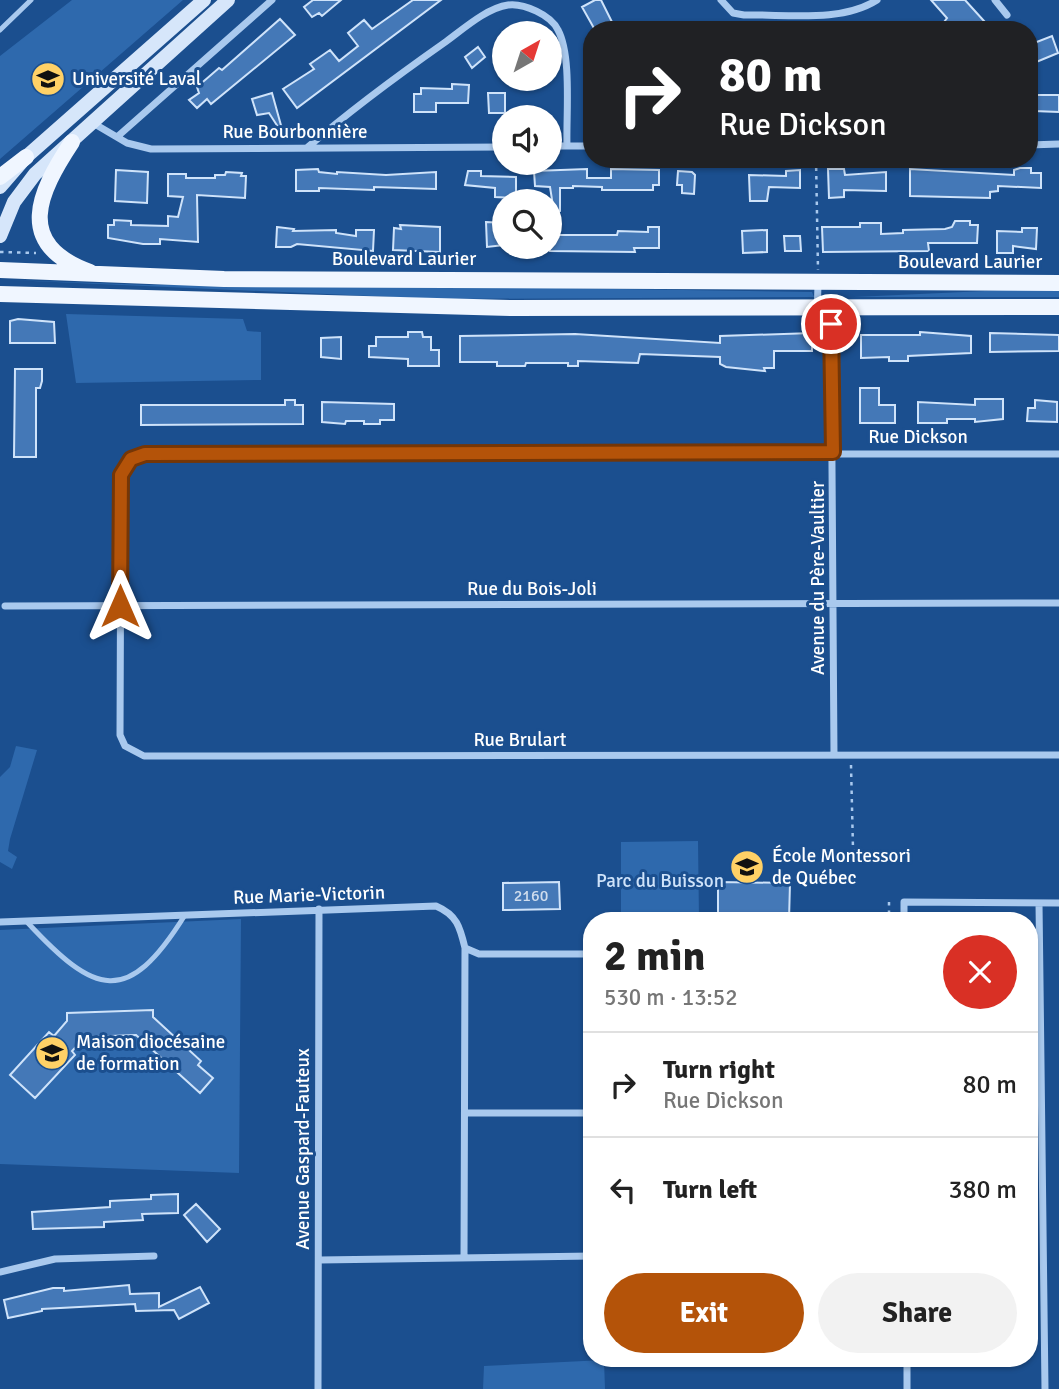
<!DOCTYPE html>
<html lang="en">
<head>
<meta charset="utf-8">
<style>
  body { margin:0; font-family:Signika,sans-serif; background:#f2f2f2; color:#222; height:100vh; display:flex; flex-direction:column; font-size:26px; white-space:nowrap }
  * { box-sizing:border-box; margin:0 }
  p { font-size:23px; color:#767676 }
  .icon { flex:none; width:38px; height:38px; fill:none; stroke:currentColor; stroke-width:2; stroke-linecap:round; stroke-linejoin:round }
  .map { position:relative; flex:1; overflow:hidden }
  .drawer { position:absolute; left:583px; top:912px; width:455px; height:455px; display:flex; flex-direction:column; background:#fff; border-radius:28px; box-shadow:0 2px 5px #0004 }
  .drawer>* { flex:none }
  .hud { position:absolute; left:583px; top:21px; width:455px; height:147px; border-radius:28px; box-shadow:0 2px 5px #0004; background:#202124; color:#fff; overflow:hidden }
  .needle { width:46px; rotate:39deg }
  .controls { position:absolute; left:492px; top:21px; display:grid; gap:14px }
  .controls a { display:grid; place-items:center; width:70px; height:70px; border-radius:50%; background:#fff; box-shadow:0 2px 5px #0004; font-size:35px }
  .pin { position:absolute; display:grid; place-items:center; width:60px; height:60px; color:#fff; margin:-30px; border:4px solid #fff; border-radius:50%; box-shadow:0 2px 7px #0007 }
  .me { position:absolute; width:77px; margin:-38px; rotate:0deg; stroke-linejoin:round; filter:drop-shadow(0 0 5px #0008) }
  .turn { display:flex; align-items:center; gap:24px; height:147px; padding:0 21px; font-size:32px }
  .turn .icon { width:91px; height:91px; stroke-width:2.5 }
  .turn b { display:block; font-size:49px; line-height:60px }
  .round { display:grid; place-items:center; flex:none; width:74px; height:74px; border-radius:37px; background:#f2f2f2 }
  .headline { display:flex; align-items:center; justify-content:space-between; height:119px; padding:0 21px }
  h1 { font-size:42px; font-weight:700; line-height:52px }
  .action { display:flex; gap:14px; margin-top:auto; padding:14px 21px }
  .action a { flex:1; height:80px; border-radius:42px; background:#b45309; color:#fff; font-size:28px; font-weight:700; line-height:80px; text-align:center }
  .action a+a { background:#f2f2f2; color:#222 }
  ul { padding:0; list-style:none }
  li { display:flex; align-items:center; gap:21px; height:105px; padding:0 21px; border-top:2px solid #e0e0e0 }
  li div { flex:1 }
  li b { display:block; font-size:26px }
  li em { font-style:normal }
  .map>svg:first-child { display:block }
</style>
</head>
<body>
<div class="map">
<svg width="1059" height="1389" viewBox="0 0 1059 1389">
  <rect width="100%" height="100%" fill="#1b4f8f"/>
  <path fill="#2e69ad" d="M72 0H183L0 159V56Z
    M10 280 149 285 246 283 812 292 814 297 438 299Z
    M1029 289H1059V297H854Z
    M66 314 243 319 247 331 261 332V380L76 383Z
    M16 746 37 750 10 839 8 851 17 857 12 869 0 862V777L10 767Z
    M698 841 699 920H621V842Z
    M241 919 239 1173 0 1164V930Z
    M604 1360 605 1389H483L484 1366Z"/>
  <path fill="#4478b7" stroke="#cfe3fa" stroke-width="2" d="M313 0H341L322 16 319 13 312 17 304 7Z
    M413 0H441L297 108 283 89 314 69 310 64 330 50 339 61 358 46 348 33 364 20 372 29Z
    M595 0H601L613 24 600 30H595L582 7Z
    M931 0H965L984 21 974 30H953L944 22 947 18Z
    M280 19 295 35 211 104 207 99 197 108 189 100 199 93 197 87 219 68 222 70Z
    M1052 36 1058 53 1029 65V45Z
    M478 47 485 57 472 68 465 57Z
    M452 84 469 85 468 103H436V112H414V94H421V88L452 89Z
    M272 93 282 129 280 130 269 113 257 115 252 99Z
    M488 93H505V113H489Z
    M1034 95H1059V112L1034 111Z
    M1020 168H1031V173H1041V188L998 186V191L990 192V198L910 196V169L1014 175V170Z
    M318 169 319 172 337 174V172L386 175 436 172V189L374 187V190L319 188V191H296V170Z
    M587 169V178H611V169L659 170V185H653V190H602V187L573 186V188H560V211L554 212 550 187 535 186 534 171Z
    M828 169H844L845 175 886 172V191L844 190V197L829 198Z
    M116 170 148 172 147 203 115 201Z
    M800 170V188L769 187 767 201H750L749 175 786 176V171Z
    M468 171H481V176L516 177V198L495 197V188L465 185Z
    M678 171 692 172 695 175 694 194 682 193V185H677Z
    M226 172 242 173 241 176H246L245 198 197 195 198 242 160 239V244H143L108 238V225H114V220L131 221V225L168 226V216L178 217 183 197 168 196V174H186V178H215V175H225Z
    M955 221H970V225H978L977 243H928L929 251 823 252 822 227H860V223H881V234L903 233V230L945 229 952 227Z
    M486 222 504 223V245L487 247Z
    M400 225 440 227V252L393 250 394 228 401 229Z
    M277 227 294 229 293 231 336 230V233L356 236V230H374L373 251 297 244 291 247H276Z
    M648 227H659V248H634L635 252 550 251V235H617L618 231 648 232Z
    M1022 228H1037L1036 249 1013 246V253H997V231L1022 232Z
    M767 230V252L743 253 742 231Z
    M784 236H800L801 251H785Z
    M18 319 54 322 55 343H10V321Z
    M408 332H422L423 337H431V350H439V366H408V359L369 357V346H376V337H408Z
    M920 332 971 336V353L908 356V361H889V357L861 358V335H920Z
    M812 333V351H774V368H764L765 371 726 367 720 364V357L640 354 638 363 578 361V366H568V363H526L525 366H497V362H460V336L575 334 720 343V336Z
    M990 333 1059 335V351L990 352Z
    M341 337V359L321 357V338Z
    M15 369H42V381L40 388H36V457H14Z
    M860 388H879V405H895V423H860Z
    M975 399H1003V419L975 422V419H947V423H918V402L975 405Z
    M285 400H295V405H303V424L141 425V405H285Z
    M1035 400 1057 402V422L1027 421 1028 408H1035Z
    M322 402 394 404V420H380V424H364V421H346L345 424 322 422Z
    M559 882 560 909 503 910V883Z
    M718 882 790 883 789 920H718Z
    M153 1010V1017L201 1061 198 1065 213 1078 200 1093 136 1035 85 1037 72 1051 75 1055 35 1098 10 1075 49 1032 54 1036 67 1021V1013Z
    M178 1194V1213L142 1214 143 1220 104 1222V1227L33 1229 32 1212 110 1207V1201L151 1199V1195Z
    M196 1204 220 1229 207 1242 184 1215Z
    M129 1285 130 1294 159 1293V1307L200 1287 209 1303 179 1319 174 1310 136 1311 135 1304 42 1309V1311L8 1318 4 1300 53 1288H64V1291Z"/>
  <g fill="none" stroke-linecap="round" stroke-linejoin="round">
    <path stroke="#a9c9ee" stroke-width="2.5" stroke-dasharray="3.5 5" stroke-linecap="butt" d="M816 159 818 270
      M0 252 36 253
      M851 765 853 849 859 864
      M889 902V920"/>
    <path stroke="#a9c9ee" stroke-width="5" d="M0 30 31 0
      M27 922C95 995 127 1008 185 915"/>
    <path stroke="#a9c9ee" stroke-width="7" d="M721 0 733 13 744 15C786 14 841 23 877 0
      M995 0 1007 15
      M93 123 127 143 151 149 504 147
      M117 137 272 0
      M1029 145 1059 144
      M550 146H592
      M308 147C352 109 397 76 444 43 461 31 486 8 508 5 524 3 551 15 558 30 572 56 566 116 567 146
      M818 284 817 318 831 324 834 754
      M1059 454H145L131 459 121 475 120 735 125 746 144 756 1059 755
      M5 606 1059 603
      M1039 903 1045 1389
      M904 920V902L1059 903
      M0 922 436 906C457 915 460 927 465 948L479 954H592
      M465 1113H592
      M464 1258 465 948
      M320 1260 592 1256
      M0 1272 55 1259 154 1256
      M907 1358V1389
      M318 1389 319 909"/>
    <path stroke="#d6e6fa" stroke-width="14" d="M0 187 26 157 204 0
      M0 236 14 202 35 174 228 0"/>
    <path stroke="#f0f6ff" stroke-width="16" d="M72 142C39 192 13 244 90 272
      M0 177 26 157
      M0 270 224 279 1059 283
      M0 294 511 308 1059 307"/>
  </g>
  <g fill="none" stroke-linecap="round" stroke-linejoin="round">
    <g stroke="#753606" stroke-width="18">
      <path id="route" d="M120 606 121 475 131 459 145 454 833 452 831 324"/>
    </g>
    <use href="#route" stroke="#b45309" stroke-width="12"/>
  </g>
  <defs>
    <g id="university-disc" transform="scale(1.75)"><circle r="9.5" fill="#ffd166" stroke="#1b4f8f"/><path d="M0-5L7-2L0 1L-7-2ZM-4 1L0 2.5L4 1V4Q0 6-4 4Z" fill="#111"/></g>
    <g id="school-disc" transform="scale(1.75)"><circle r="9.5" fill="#ffd166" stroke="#1b4f8f"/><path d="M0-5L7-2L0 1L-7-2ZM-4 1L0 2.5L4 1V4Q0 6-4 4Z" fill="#111"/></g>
  </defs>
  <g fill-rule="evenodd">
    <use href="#university-disc" x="48" y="79"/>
    <use href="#school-disc" x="747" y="867"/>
    <use href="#school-disc" x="52" y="1053"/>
  </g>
  <g text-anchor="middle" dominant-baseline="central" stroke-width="6" stroke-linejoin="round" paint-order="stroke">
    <g font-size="16" fill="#d0dded">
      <text x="531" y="896">2160</text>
    </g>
    <g font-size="19" fill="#fff" stroke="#1b4f8f" text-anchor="start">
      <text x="72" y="79">Université Laval</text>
      <text x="772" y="856">École Montessori<tspan x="772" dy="22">de Québec</tspan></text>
      <text x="76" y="1042">Maison diocésaine<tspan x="76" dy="22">de formation</tspan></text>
    </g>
    <g font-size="19" fill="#fff" stroke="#1b4f8f">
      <text x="295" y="132">Rue Bourbonnière</text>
      <text x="404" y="259">Boulevard Laurier</text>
      <text x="970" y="262">Boulevard Laurier</text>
      <text x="918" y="437">Rue Dickson</text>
      <text transform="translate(818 578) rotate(-90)">Avenue du Père-Vaultier</text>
      <text x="532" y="589">Rue du Bois-Joli</text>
      <text x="520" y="740">Rue Brulart</text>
      <text transform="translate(309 895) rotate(-2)">Rue Marie-Victorin</text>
      <text transform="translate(303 1149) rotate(-90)">Avenue Gaspard-Fauteux</text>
    </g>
    <g font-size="19" fill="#cfe3fa" stroke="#1b4f8f">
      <text x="660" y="881">Parc du Buisson</text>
    </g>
  </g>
</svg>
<div class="controls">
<a><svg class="needle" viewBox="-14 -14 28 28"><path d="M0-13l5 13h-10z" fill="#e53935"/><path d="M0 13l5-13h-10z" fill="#767676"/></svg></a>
<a><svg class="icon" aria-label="sound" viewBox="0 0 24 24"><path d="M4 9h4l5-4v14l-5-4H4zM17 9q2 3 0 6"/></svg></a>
<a><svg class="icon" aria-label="search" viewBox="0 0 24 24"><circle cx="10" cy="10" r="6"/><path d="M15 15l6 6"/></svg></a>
</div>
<div class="pin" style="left:831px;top:324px;background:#d93025"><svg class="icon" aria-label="arrive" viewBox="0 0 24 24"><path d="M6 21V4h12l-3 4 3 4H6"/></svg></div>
<svg class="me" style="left:120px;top:606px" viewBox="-20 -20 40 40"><path d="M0-17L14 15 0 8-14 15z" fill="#b45309" stroke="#fff" stroke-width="4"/></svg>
<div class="hud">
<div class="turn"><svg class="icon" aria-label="right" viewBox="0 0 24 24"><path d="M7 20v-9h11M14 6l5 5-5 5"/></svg><div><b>80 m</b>Rue Dickson</div></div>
</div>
<section class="drawer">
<div class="headline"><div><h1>2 min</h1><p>530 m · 13:52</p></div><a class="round" style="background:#d93025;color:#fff"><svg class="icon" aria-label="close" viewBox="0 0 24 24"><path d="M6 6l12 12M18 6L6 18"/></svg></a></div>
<ul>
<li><svg class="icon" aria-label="right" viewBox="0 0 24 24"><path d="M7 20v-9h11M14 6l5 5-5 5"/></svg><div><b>Turn right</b><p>Rue Dickson</p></div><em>80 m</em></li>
<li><svg class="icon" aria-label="left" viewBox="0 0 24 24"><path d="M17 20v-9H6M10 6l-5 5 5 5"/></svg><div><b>Turn left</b></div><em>380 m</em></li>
</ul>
<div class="action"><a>Exit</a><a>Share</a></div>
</section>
</div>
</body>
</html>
